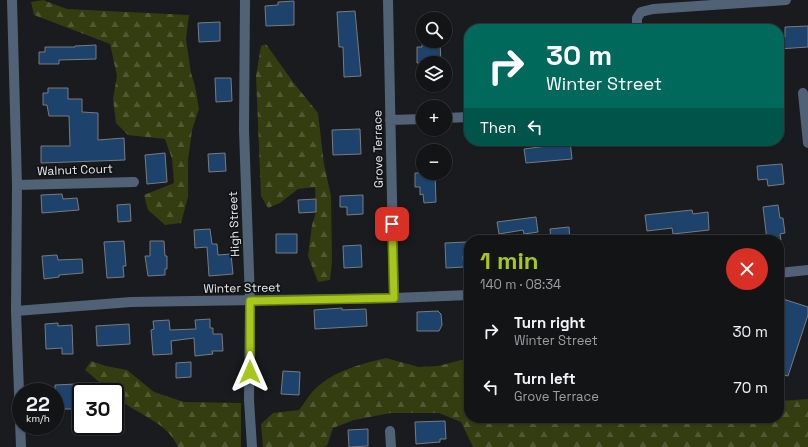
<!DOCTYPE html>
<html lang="en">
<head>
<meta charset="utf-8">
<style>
  body { margin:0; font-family:"Space Grotesk",sans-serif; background:#202123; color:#f1f3f6; height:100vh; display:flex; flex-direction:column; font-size:15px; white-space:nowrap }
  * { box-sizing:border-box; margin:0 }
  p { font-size:13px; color:#9d9ea1 }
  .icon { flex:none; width:22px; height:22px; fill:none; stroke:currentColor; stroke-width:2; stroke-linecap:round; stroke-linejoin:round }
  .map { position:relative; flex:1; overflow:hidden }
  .panel { position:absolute; left:464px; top:235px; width:320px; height:188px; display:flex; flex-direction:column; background:#131416; border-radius:16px; box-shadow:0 1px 3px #0004,0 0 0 1px #323335 }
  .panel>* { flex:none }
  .hud { position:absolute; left:464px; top:24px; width:320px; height:122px; border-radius:16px; box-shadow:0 1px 3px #0004,0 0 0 1px #323335; background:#00695c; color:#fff; overflow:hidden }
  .tools { position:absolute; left:416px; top:12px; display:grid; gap:8px }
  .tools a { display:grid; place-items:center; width:36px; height:36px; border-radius:50%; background:#131416; box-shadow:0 1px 3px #0004,0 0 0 1px #323335; font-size:20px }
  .speed { position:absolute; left:12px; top:383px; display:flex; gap:8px; font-size:20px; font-weight:700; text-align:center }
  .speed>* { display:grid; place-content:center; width:52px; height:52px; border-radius:50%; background:#131416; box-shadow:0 1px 3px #0004,0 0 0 1px #323335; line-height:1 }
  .speed small { font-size:10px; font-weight:400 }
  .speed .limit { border:2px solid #111; border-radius:6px; background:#fff; color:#111 }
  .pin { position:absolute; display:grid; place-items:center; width:34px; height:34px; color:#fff; margin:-17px; border-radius:8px; box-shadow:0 2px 6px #0006 }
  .me { position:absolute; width:44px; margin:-22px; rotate:0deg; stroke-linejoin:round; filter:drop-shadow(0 0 3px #0008) }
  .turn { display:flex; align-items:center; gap:14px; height:84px; padding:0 16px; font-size:18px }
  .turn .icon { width:52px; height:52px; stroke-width:2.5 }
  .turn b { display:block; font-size:28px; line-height:34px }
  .then { display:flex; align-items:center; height:38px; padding:0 16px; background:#0003; gap:8px; font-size:15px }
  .round { display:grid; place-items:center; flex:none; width:42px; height:42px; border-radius:21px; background:#202123 }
  .headline { display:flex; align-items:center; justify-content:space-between; height:68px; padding:0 16px }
  h1 { font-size:24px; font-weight:700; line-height:30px; color:#a8c71c }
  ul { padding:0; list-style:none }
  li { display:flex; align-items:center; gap:12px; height:56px; padding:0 16px }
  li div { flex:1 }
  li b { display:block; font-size:15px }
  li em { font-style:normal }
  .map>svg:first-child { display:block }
</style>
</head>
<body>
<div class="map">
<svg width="808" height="447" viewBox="0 0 808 447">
  <defs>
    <pattern id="forest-firs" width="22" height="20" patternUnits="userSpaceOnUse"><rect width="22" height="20" fill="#333d10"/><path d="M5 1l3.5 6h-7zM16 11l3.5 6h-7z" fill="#515933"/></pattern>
  </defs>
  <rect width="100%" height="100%" fill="#191b1e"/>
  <path fill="url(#forest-firs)" d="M43 0 67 9 189 15 186 39 191 73 195 86 199 109 192 130 188 161V197L181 223 165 225 148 210 144 195 174 183 172 159 165 139 128 135 116 123 113 99 117 76 110 44 34 15 31 2Z
    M266 44 293 82 318 113 324 164 331 196 332 261 330 280 318 282 308 256 312 225 316 212 315 187 298 189 280 203 268 208 261 196 256 76 261 46Z
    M386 358 419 367 438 366 469 358V418H779V401L808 399V447H473L461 422 439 413H391L354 420 333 428 327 446 322 447H263L261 424 273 413 299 410C304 404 308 396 314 390 333 371 361 364 386 358Z
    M91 361 106 366 127 370 154 392 184 402 241 403V447H178C166 420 136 415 115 396V392H111L85 370Z"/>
  <path fill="#1d436c" stroke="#787b7f" d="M294 1V25L266 26 265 6 278 5V2Z
    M355 11 361 76 344 77 343 47H339L337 12Z
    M220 22V41L199 42 198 23Z
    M808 26V47L779 49V37H785V27Z
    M422 41H440L441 63H417V47H422Z
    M96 45V59L59 60V64H39V52H45V47H75V46Z
    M215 78H231L232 101 216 102Z
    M48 88H68V99H82V112L98 113V140L124 138 125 160 41 163V146H70L69 116H49L47 105H43V93H48Z
    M360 129 361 154 333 155 332 130Z
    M570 141 572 159 526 163 524 149 547 146V143Z
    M165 153 167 182 147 184 145 155Z
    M225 153 226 171 209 172 208 154Z
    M782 164 784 184 768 186 767 179 758 180 757 166Z
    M415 173H435L436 202 424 203 423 194 420 195V187H415Z
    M62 194 63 199 77 198 79 210 42 213 41 195Z
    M363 195V214L347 215V207H340V196Z
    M316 199V212L299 213 298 200Z
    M130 204 131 221 118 222 117 205Z
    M778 205 780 218H783L785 233 780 234 781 240H767L763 207Z
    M692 210 693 214 708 212 709 230 673 234 672 228 647 231 645 215Z
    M536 217 538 232 524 234 523 230 499 234 497 222Z
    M569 227 570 240H551L550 229Z
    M210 229 212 244H217L218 255 231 254 233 274 209 276 207 247 195 248 194 230Z
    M276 234H297V253H276Z
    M124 241 126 266H123L124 277 107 278 104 242Z
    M150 241H164L165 256H167V269H165V275L148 276 145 256H150Z
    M466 242 467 256H463L464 267 446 268 445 243Z
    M361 245 362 267 344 268 343 246Z
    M57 255 58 260 82 259 83 273 59 275V277L44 279 42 256Z
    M783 299 808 307V315L788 376 779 374V312Z
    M342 308V310L366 309 367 326 315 329 314 310Z
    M438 311 441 314 442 325 439 331H417V312Z
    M210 319V328H213V334H222L223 351H212L213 354 195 356 194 338 171 341 172 354 153 355 151 330 154 329 153 321 169 320 170 330 196 329 195 320Z
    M58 323V326L72 325 73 354H62V348L46 349 45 324Z
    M129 324 130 344 97 346 96 326Z
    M191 362V377L176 378V363Z
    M283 371 300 372 299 395 281 394Z
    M76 384 77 409H55V385Z
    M445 421 446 439H440V442L416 444 415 422Z
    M368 429V446L349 447 348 430Z"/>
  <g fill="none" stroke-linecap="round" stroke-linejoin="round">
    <path stroke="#526276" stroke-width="10" d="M12 0 17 185 16 311 21 447
      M245 0 244 130 250 301 249 400 252 447
      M388 0 394 298
      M637 29V18L641 12 653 9 786 0
      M803 93 808 143
      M445 118 469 117
      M390 120 423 119
      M17 185 134 182
      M779 273 808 270
      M16 311 131 302 394 298 469 295
      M390 431 391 447"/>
  </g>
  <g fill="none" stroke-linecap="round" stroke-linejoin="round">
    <g stroke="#6d8112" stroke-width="10">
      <path id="route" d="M250 372V301L394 298 392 224"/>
    </g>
    <use href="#route" stroke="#a8c71c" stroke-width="7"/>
  </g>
  <g text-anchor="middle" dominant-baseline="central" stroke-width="3.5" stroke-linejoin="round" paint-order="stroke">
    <g font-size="12" fill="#e9eaec" stroke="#101215">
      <text transform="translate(378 149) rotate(-91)">Grove Terrace</text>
      <text transform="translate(75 170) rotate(-2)">Walnut Court</text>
      <text transform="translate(234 224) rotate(-92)">High Street</text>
      <text transform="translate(242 288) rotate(-1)">Winter Street</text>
    </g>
  </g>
</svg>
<div class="tools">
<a><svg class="icon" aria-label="search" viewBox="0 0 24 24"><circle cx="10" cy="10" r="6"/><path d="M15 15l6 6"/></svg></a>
<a><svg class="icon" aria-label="layers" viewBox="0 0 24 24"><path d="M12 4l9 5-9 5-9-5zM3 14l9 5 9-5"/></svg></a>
<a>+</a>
<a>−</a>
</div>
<div class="speed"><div>22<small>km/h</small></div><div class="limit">30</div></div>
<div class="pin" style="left:392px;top:224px;background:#d93025"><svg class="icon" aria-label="arrive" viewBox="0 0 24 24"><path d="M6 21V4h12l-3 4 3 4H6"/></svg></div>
<svg class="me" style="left:250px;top:372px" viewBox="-20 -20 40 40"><path d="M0-17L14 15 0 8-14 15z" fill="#a8c71c" stroke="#fff" stroke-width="4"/></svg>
<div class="hud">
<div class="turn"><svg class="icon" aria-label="right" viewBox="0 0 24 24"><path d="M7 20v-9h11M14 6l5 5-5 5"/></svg><div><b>30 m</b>Winter Street</div></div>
<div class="then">Then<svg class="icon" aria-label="left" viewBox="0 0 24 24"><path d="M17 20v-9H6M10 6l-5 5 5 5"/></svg></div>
</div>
<section class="panel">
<div class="headline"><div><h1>1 min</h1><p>140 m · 08:34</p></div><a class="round" style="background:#d93025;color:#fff"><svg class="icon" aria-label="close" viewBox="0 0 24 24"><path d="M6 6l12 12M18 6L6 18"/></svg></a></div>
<ul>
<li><svg class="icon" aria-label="right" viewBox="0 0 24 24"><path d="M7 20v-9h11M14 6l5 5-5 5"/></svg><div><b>Turn right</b><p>Winter Street</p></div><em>30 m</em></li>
<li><svg class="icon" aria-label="left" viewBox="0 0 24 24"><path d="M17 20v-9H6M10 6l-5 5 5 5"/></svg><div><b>Turn left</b><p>Grove Terrace</p></div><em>70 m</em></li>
</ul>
</section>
</div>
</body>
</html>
